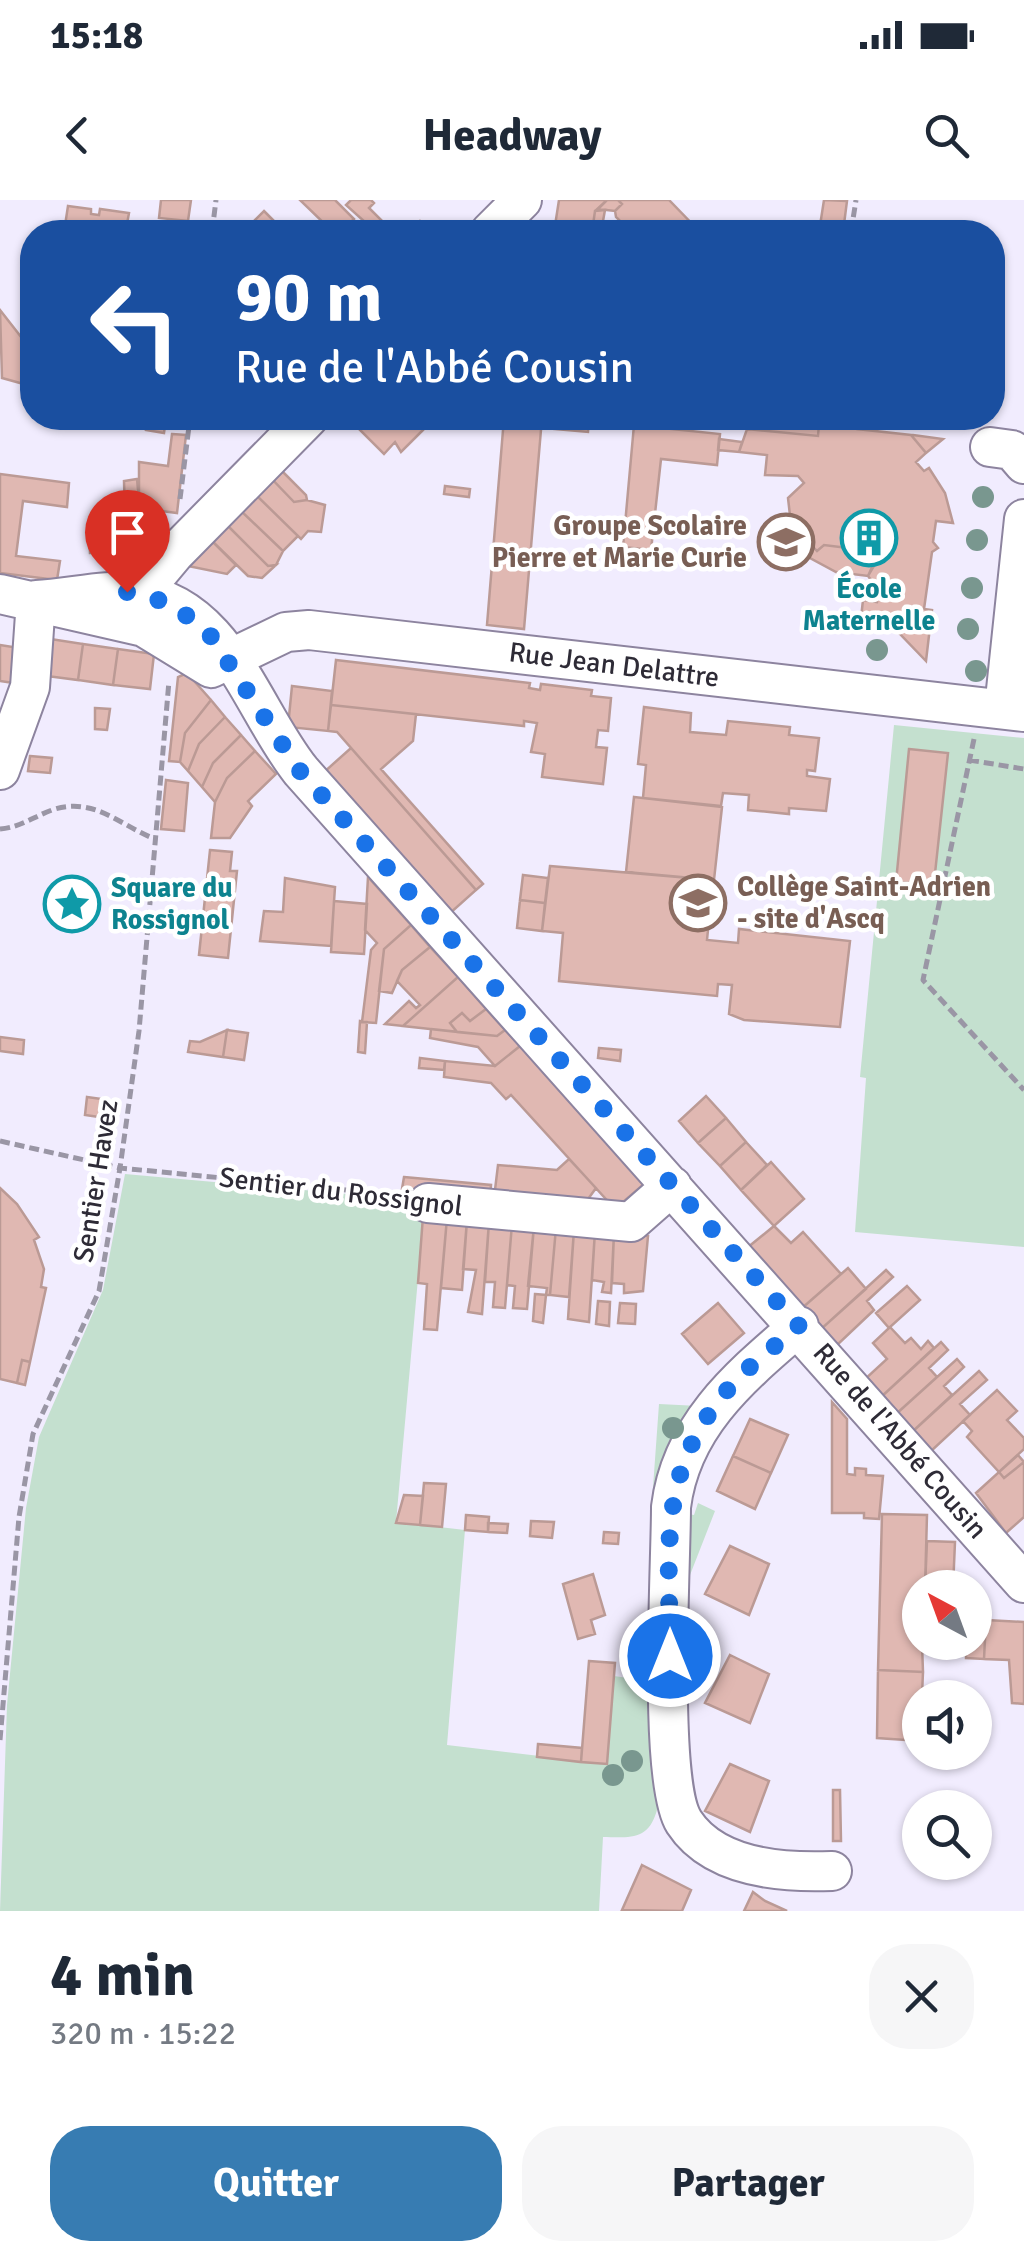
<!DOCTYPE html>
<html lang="fr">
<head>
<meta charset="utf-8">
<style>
  body { margin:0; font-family:Signika,sans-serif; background:#f6f6f7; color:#1f2937; height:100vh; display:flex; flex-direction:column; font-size:38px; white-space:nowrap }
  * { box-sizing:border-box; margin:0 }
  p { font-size:32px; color:#747a83 }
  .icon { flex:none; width:55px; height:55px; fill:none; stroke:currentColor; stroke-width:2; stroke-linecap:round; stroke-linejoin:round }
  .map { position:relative; height:1711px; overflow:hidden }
  .sheet { display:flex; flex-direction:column; background:#fff; flex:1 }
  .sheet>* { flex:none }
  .top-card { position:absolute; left:20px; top:20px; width:985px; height:210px; border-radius:40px; box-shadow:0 2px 8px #0004; background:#1a4fa0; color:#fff; overflow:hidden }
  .needle { width:65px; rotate:319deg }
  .controls { position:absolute; left:902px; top:1370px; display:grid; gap:20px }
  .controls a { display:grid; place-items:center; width:90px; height:90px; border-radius:50%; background:#fff; box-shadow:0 2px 8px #0004; font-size:50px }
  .pin { position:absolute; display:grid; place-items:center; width:85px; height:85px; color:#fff; margin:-102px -42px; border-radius:50% 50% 50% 0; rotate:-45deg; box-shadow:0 0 10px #0007 }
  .pin .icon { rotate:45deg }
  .me { position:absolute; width:110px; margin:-55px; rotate:0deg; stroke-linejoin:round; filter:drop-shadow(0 0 8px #0008) }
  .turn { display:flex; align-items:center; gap:35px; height:210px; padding:0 50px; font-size:45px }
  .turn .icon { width:130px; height:130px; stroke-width:2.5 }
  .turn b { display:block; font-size:70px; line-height:85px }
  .round { display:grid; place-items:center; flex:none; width:105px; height:105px; border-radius:40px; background:#f6f6f7 }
  .overview { display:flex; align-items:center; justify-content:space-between; height:170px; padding:0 50px }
  h1 { font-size:60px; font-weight:700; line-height:75px }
  .button { display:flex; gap:20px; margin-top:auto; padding:20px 50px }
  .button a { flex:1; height:115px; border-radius:40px; background:#377cb2; color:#fff; font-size:40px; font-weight:700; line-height:115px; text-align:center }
  .button a+a { background:#f6f6f7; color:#1f2937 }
  .status { display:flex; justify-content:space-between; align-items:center; height:70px; padding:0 50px; background:#fff; direction:ltr }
  .status svg { height:28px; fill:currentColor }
  header { display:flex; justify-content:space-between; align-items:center; height:130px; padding:0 50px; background:#fff; font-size:45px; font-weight:700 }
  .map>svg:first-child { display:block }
</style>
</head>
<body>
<div class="status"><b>15:18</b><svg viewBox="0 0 49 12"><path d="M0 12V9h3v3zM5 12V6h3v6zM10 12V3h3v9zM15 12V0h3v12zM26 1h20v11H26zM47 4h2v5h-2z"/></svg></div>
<header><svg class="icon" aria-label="back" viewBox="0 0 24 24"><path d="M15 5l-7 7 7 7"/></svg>Headway<svg class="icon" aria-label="search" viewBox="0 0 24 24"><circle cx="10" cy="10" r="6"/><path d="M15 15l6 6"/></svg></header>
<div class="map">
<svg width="1024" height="1711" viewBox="0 0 1024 1711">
  <rect width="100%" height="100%" fill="#f1ecfe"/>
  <path fill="#c4e0cf" d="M894 525 1024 538V1047L855 1032 866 878 860 877Z
    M125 974 425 1001 396 1322 465 1330 447 1545 607 1564 614 1476 662 1483C661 1515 672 1618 642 1633 631 1639 615 1637 603 1637L599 1711H0L7 1505 26 1308 39 1237 103 1090Z
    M659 1204 699 1206 662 1307 652 1301Z
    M698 1303 715 1311 690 1375 686 1372 688 1314 694 1315Z"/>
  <path fill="#e0b8b2" stroke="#bb9a95" stroke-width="2.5" d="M161 0H191L188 21 159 18Z
    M300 0H335L354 19 341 32H333Z
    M351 0H371L374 3 369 8 392 31 400 22 410 32 420 21 432 32H376L346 5Z
    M559 0H607L595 11 592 32H554Z
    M607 0H618L622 4 615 11 598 9Z
    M618 0H669L700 32H631L616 17 615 11 622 4Z
    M824 0 847 1 843 32H819Z
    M68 6 91 9V14L99 15 100 9 129 13 127 24 139 32H64Z
    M605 10 601 32H592L595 11Z
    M264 11 284 31 243 32Z
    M0 110 32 151 31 186 2 178Z
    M148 218H166L164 233 146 230Z
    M372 218H415L423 230 401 252 395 242 384 254 360 230Z
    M504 218H542L524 429 487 425Z
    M546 218H589L588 232 545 228Z
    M630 218H692L691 223Z
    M692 218H714V225L691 223Z
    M753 218H807L819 224 818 236 747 229Z
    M836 221 852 223 857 229 911 235 926 253 916 262 924 271 929 268 945 293 953 323 936 321 933 342 938 348 932 352 924 409 932 410 926 461 897 431 860 427 863 400 877 402 879 390 868 376 877 356 872 351 824 345 817 351 797 330 792 333 788 298 804 283 798 276 765 275 767 255 739 252 747 229 818 236 819 224 832 226Z
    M634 225 720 234 717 265 661 259 651 350 623 347Z
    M172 234 186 235 177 313 139 308V262L168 266Z
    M911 235H913L943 239 926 253Z
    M719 239 742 242 739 252 718 250Z
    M279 268 306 295 307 300 294 302 270 277Z
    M0 274 69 283 67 307 23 301 16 356 60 361 57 380 0 373Z
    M270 277 294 302 307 300 325 305 321 332 308 331 301 339 254 293Z
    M137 279 144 355 108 376 107 353H90L89 327 112 326V315L125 314 124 281Z
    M445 286 470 289 469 297 444 294Z
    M254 293 298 336 283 351 238 308Z
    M139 308 160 311 157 342 144 355Z
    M238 308 283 351 276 365 268 366 225 323Z
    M225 323 268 366 276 365 262 378 248 376 209 338Z
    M797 330 817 351 824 345 872 351 878 359 868 376 836 372 810 358 792 333Z
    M209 338 236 365 227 374 183 365Z
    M44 438 83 444 78 480 39 475Z
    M83 444 118 449 113 485 78 480Z
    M0 445 19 448 14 483 0 481Z
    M118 449 154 454 150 489 113 485Z
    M336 460 530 483 529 488 540 490 541 484 592 490 591 496 611 498 608 531 598 530 596 547 607 548 603 584 542 577 545 554 531 552 537 523 524 521V526L331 505Z
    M187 473 211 500 185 533 180 562 169 561 178 477Z
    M292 486 332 491 328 531 288 527Z
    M211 500 225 517 199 544 188 571 180 562 185 533Z
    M331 505 416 514 413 541 381 569 483 684 476 690 337 532 328 531Z
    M644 507 691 513 690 532 726 535 728 521 790 527 789 535 819 538 815 571 807 570V576L830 579 826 611 789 608V614L748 610 749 595 723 593 721 606 643 598 646 565 638 564Z
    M95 508 110 509 107 530 95 529Z
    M225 517 241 535 213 563 202 587 188 571 199 544Z
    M241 535 255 551 227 578 215 602 202 587 213 563Z
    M351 548 476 690 448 715 323 573Z
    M909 549 948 553 933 692 910 690 911 683 896 682Z
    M255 551 276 574 248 601 252 606 230 638H211L215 602 227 578Z
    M30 556 52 558 50 573 28 571Z
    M166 580 188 583 184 631 161 629Z
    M634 597 722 607 714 680 626 672Z
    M210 650 232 652 230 671H237L228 758 199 755Z
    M550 666 713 680 707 740 738 743 739 729 850 741 840 827 744 820 729 814 732 785 718 784 717 796 559 781 563 733 542 731Z
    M523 675 548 678 545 703 520 700Z
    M368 677 411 725 384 749 376 823 362 822 371 750 377 743 365 730Z
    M285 678 335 687 331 746 260 741 264 711 283 712Z
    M520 700 545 703 542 731 517 728Z
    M334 701 367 704 364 754 331 752Z
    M411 725 430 747 402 770 392 793 379 791 384 749Z
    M430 747 458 777 403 826 385 824 409 801 416 808 420 805 397 781 402 770Z
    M458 777 486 809 470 821 462 813 450 823 457 832 403 826Z
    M486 809 505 830 497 836 457 832 450 823 462 813 470 821Z
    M360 821 367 822 365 853 358 852Z
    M431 829 497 836 505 830 520 846 495 866 478 847 430 838Z
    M227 830 223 857 188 852 190 841 200 842Z
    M227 830 248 833 244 860 223 857Z
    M0 837 24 840 23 854 0 851Z
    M520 846 644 984 615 1009 511 895 506 899 491 883 444 877 445 861 495 866Z
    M599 848 621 850 620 861 598 858Z
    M420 858 445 861 444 870 419 868Z
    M706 896 726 918 698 943 679 921Z
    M87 897 109 900 106 918 85 915Z
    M726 918 746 942 720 966 698 943Z
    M746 942 767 965 741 990 720 966Z
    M569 959 596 988 583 1006 494 998 498 965 557 970Z
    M771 962 804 999 774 1026 741 990Z
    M404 977 491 985 490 997 402 989Z
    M0 988 17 1004 39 1037 34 1040 44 1069 41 1087 46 1088 30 1162 22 1160 17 1183 0 1179Z
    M423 1016 447 1018 437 1130 424 1129 427 1084 418 1083Z
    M447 1018 467 1020 462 1090 441 1088Z
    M467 1020 489 1022 482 1114 468 1112 476 1070 463 1069Z
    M489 1022 512 1024 505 1108 493 1107 495 1082H485Z
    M512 1024 534 1026 527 1109 513 1108 515 1086 507 1085Z
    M534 1026 556 1028 550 1095H546L547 1088 528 1086Z
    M774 1026 791 1043 803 1032 841 1074 801 1109 747 1048Z
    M556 1028 574 1030 569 1097 550 1095Z
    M574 1030 595 1031 589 1122 568 1119Z
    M595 1031 614 1033 611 1093 602 1092 604 1082 592 1080Z
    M614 1033 648 1036 643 1091 624 1093V1084L612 1083Z
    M848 1068 866 1089 820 1130 801 1109Z
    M886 1070 893 1077 867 1101 874 1110 835 1147 820 1130Z
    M907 1086 920 1100 889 1128 876 1113Z
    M535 1094 546 1095 543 1123 533 1121Z
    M598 1101 610 1102 609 1126 596 1124Z
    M620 1103 636 1104 635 1124 618 1123Z
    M718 1103 744 1133 708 1164 682 1134Z
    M890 1127 905 1143 911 1138 921 1149 928 1141 934 1148 880 1198 864 1180 887 1159 873 1143Z
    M941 1142 948 1150 929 1168 937 1177 895 1215 880 1198Z
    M957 1159 964 1167 944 1186 952 1195 911 1233 895 1215Z
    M22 1160 30 1162 25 1185 17 1183Z
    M979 1171 987 1180 960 1204 970 1215 929 1253 911 1233Z
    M997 1190 1017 1211 1007 1220 1024 1238V1249L999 1272 967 1237 972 1231 963 1221Z
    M832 1202 847 1219V1274L855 1275V1268L866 1269V1275L883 1276 879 1319 864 1318V1313H832Z
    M750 1219 788 1235 771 1273 733 1256Z
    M1018 1255 1024 1262 1004 1278 999 1272Z
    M733 1256 771 1273 755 1309 717 1291Z
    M1024 1262V1317L1006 1333 976 1293 999 1272 1004 1278Z
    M424 1283 446 1284 442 1327 420 1325Z
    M404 1295 423 1296 420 1325 396 1323Z
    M882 1314 927 1315 925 1388H920L923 1472 878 1470Z
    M466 1315 489 1317 488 1332 465 1330Z
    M531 1321 554 1322 552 1338 530 1336Z
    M488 1323 508 1324 507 1333 488 1332Z
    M604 1332 619 1333 618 1344 603 1343Z
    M927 1341 955 1342 953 1388H925Z
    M730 1346 769 1364 749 1415 705 1394Z
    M593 1374 605 1415 591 1420 595 1434 578 1439 563 1384Z
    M975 1419 986 1420 984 1459 966 1458V1442H975Z
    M986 1420 1024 1422V1504L1012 1503 1009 1460 984 1459Z
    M730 1455 769 1474 750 1523 705 1503Z
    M589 1461 615 1463 607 1564 581 1562Z
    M878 1470 923 1472 920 1541 877 1538Z
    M538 1544 582 1548 581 1562 537 1557Z
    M730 1564 769 1581 750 1632 705 1611Z
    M833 1590H840L841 1641H833Z
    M642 1665 691 1690 682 1711 622 1710Z
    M753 1692 765 1701 787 1711H744Z"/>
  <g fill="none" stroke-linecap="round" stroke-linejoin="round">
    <g stroke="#8d849f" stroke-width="42">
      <path id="minor" d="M490 32 522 0
        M990 247 1012 250 1024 264
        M0 394 144 427 211 468 286 432 309 430 1024 512
        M36 400C69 399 105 388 137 393 227 406 252 510 301 571L1024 1383
        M128 409 174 354 308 218
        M1004 509 1024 319
        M0 570 30 487 36 400
        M428 1003 631 1022 672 986
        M799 1126C741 1176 681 1225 671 1307 671 1367 658 1582 684 1622 714 1668 783 1673 832 1671"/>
    </g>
    <path stroke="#9a96a5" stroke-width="5" stroke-dasharray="10 5" stroke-linecap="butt" d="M212 32 216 0
      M851 32 856 0
      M180 299 190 218
      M974 539 923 780 1024 890
      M969 560 1024 569
      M0 629C21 627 33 617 52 610 94 596 119 625 155 639
      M0 941 120 968 398 995
      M0 1540 19 1317 33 1234 99 1091 120 968 139 831 169 481"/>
    <use href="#minor" stroke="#fff" stroke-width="38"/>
  </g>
  <g fill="#79978f">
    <circle cx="983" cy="297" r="11"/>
    <circle cx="977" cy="340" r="11"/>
    <circle cx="972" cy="388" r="11"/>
    <circle cx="968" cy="429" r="11"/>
    <circle cx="877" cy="450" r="11"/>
    <circle cx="976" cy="471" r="11"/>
    <circle cx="673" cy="1228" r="11"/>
    <circle cx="632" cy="1561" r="11"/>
    <circle cx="613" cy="1575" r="11"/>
  </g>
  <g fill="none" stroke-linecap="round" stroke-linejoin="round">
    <path stroke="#1a73e8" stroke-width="18" stroke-dasharray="0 32.4" d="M127 392 170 403 208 432 300 571 799 1126C776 1146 750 1164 730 1187 655 1272 670 1352 670 1456"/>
  </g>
  <defs>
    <g id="building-ring" transform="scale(2.875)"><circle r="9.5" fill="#fff" stroke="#0f9aa8" stroke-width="1.5"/><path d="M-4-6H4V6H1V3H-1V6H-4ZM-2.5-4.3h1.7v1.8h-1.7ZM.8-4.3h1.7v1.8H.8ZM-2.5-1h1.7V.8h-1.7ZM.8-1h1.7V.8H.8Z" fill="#0f9aa8"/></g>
    <g id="school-ring" transform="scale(2.875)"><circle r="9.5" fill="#fff" stroke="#8d6e63" stroke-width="1.5"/><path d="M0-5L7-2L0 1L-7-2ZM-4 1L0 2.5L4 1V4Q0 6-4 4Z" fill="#8d6e63"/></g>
    <g id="sight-ring" transform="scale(2.875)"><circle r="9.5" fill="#fff" stroke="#0f9aa8" stroke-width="1.5"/><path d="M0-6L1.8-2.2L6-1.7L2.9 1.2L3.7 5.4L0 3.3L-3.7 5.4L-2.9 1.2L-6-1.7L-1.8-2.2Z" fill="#0f9aa8"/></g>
  </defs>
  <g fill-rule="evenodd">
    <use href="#building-ring" x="869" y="338"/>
    <use href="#school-ring" x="786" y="342"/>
    <use href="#school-ring" x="698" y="703"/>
    <use href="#sight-ring" x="72" y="704"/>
  </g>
  <g text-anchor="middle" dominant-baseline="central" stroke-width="9" stroke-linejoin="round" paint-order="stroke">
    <g font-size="28" font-weight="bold" fill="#785e54" stroke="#fff" text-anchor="end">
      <text x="747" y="326">Groupe Scolaire<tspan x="747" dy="32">Pierre et Marie Curie</tspan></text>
      <text x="737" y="687" text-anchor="start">Collège Saint-Adrien<tspan x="737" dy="32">- site d'Ascq</tspan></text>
    </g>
    <g font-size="28" font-weight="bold" fill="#0d838f" stroke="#fff">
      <text x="869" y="389">École<tspan x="869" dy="32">Maternelle</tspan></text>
      <text x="111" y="688" text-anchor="start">Square du<tspan x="111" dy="32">Rossignol</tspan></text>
    </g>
    <g font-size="28" fill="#2e2b36" stroke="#fff">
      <text transform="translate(614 465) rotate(7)">Rue Jean Delattre</text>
      <text transform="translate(96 981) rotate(-81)">Sentier Havez</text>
      <text transform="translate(341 992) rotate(7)">Sentier du Rossignol</text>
      <text transform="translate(900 1241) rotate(49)">Rue de l'Abbé Cousin</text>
    </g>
  </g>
</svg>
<div class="controls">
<a><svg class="needle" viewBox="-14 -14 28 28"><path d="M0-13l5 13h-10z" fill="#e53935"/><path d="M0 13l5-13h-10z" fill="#747a83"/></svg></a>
<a><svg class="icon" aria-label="sound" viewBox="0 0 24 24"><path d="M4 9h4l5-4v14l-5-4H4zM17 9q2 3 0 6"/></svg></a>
<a><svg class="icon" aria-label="search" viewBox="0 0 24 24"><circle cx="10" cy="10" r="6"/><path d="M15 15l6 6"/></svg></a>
</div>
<div class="pin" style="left:127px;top:392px;background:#d93025"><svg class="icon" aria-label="arrive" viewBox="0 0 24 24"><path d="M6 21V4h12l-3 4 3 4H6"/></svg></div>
<svg class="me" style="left:670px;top:1456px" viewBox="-20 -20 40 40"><circle r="17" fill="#1a73e8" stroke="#fff" stroke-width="3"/><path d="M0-11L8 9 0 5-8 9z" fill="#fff"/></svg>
<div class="top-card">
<div class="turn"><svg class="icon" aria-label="left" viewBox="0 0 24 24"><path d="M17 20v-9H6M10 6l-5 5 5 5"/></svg><div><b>90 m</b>Rue de l'Abbé Cousin</div></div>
</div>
</div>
<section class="sheet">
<div class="overview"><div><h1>4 min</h1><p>320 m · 15:22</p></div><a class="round"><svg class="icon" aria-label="close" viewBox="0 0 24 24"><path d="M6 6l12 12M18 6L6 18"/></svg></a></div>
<div class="button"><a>Quitter</a><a>Partager</a></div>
</section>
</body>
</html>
